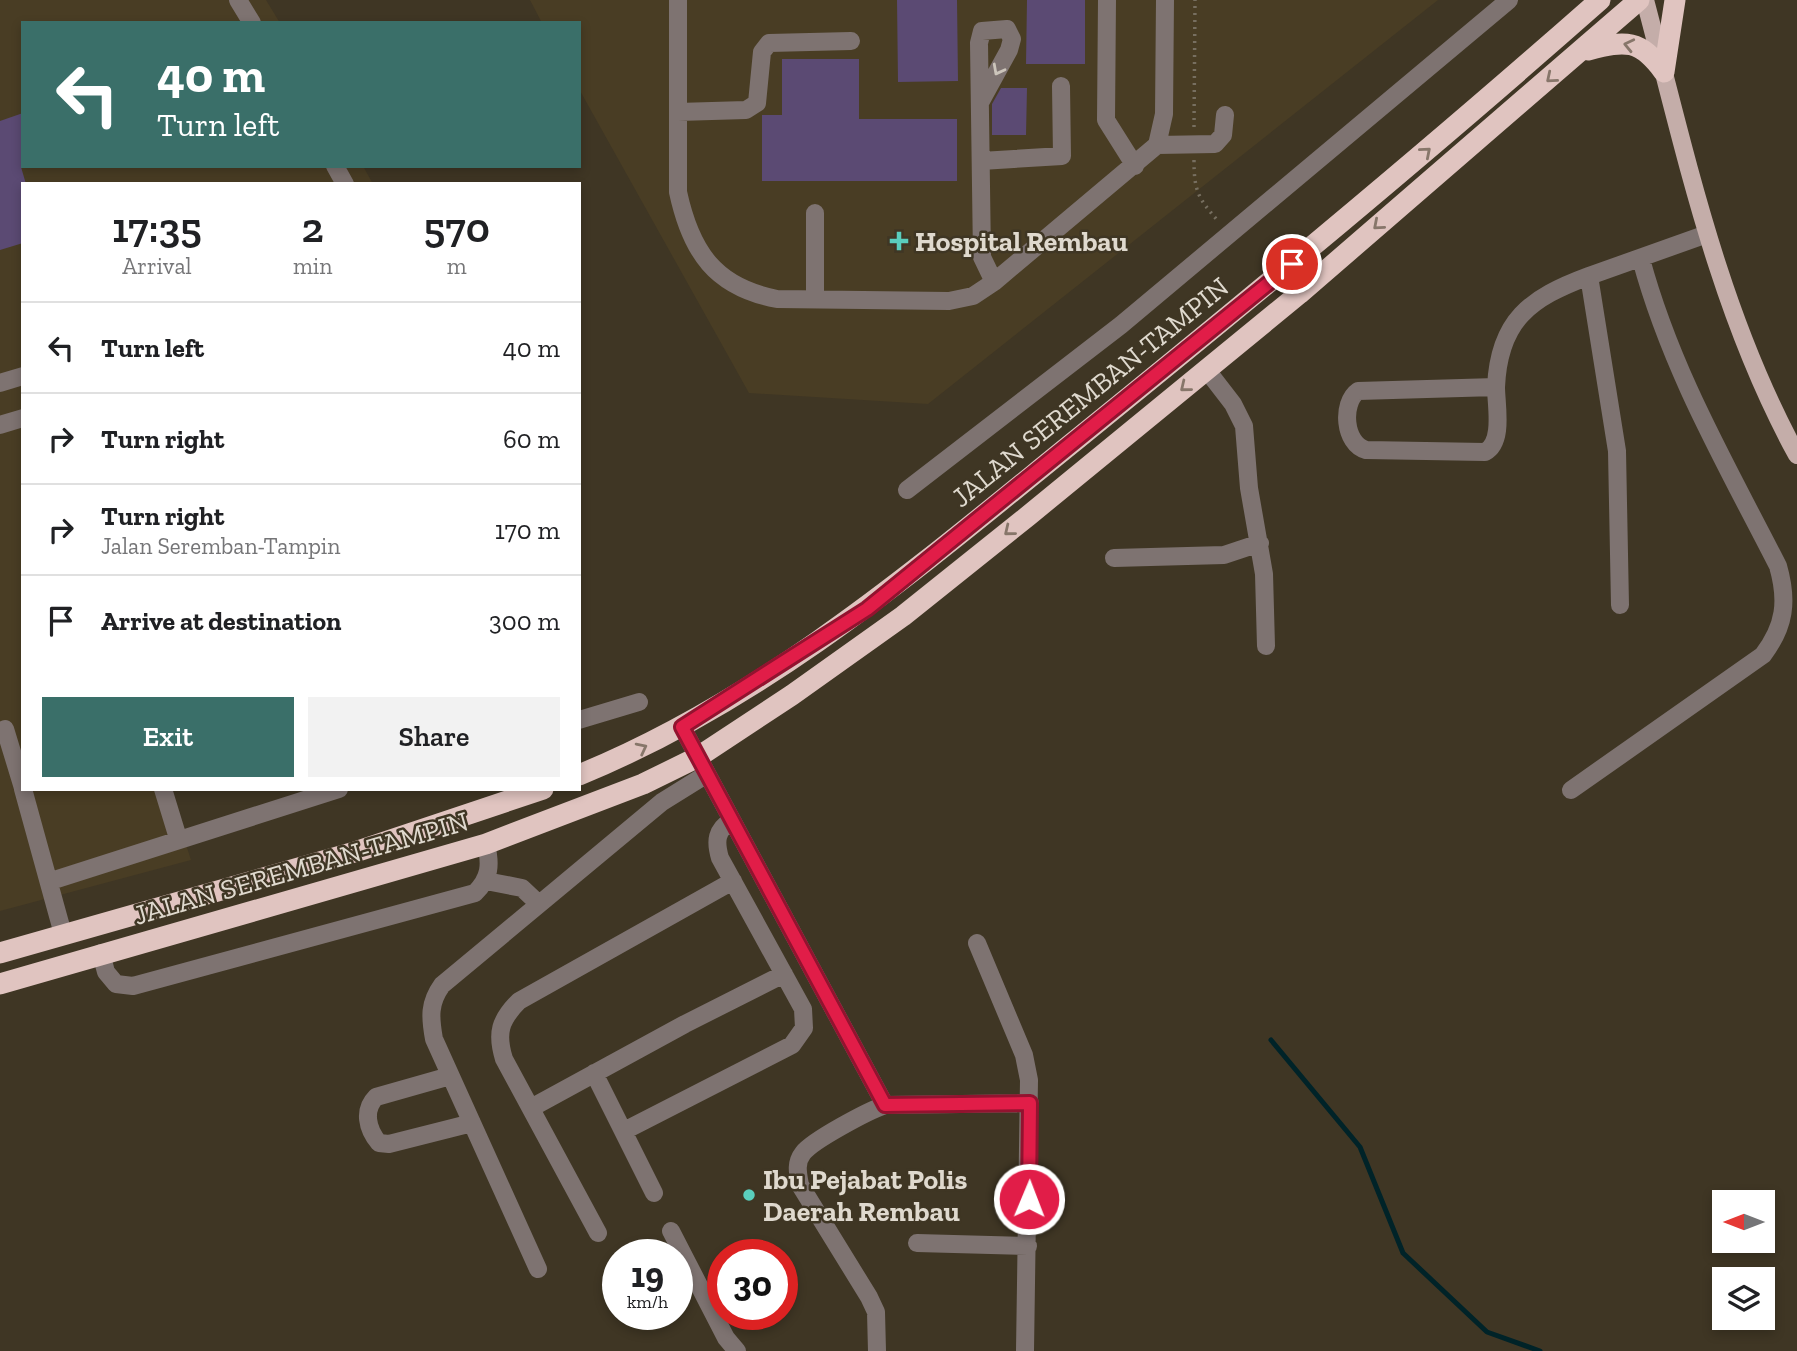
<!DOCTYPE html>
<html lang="en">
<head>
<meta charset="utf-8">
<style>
  body { margin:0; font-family:"Zilla Slab",serif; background:#f2f2f2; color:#202124; height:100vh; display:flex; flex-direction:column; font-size:26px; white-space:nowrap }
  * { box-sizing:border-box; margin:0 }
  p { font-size:23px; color:#757577 }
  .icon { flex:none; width:38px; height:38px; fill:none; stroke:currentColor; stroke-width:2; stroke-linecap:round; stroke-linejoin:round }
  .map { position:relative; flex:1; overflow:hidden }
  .details { position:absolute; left:21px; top:182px; width:560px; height:609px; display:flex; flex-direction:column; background:#fff; border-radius:0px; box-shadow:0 4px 10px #0003 }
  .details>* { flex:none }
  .hud { position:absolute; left:21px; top:21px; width:560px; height:147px; border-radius:0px; box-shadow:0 4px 10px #0003; background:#3a6f69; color:#fff; overflow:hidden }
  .needle { width:46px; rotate:270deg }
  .buttons { position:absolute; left:1712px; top:1190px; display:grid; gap:14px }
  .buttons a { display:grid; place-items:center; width:63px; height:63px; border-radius:0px; background:#fff; box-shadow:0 4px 10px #0003; font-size:35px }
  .speed { position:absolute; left:602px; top:1239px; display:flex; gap:14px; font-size:35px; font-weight:700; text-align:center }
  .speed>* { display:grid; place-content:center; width:91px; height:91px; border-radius:50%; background:#fff; box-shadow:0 4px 10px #0003; line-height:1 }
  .speed small { font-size:18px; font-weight:400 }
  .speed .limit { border:10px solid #d22; background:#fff; color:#111 }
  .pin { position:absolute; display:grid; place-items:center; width:60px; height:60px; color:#fff; margin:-30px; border:4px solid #fff; border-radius:50%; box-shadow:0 2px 7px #0007 }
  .me { position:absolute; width:77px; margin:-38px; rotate:1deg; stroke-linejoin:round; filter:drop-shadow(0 0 5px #0008) }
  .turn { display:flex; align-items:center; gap:24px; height:147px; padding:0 21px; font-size:32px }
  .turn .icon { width:91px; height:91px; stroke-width:2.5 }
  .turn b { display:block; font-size:49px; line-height:60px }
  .eta { display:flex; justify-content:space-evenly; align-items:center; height:119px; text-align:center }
  .eta b { font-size:42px; font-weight:600; line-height:49px }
  .button { display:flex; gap:14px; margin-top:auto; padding:14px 21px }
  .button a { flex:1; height:80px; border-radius:0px; background:#3a6f69; color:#fff; font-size:28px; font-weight:600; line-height:80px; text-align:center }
  .button a+a { background:#f2f2f2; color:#202124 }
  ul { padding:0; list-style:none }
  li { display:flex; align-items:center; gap:21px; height:91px; padding:0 21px; border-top:2px solid #e0e0e0 }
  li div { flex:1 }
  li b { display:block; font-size:26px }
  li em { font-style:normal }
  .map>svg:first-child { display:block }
</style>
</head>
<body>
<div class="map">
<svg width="1797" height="1351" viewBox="0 0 1797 1351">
  <rect width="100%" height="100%" fill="#3f3624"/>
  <path fill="#493d24" d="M0 0H266L280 23H23V166H363L373 184H23V789H168L191 860 0 911Z
    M530 0H1438L928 404 749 393 579 89V23H542Z"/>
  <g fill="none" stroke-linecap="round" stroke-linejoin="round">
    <path stroke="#002328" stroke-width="5" d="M1271 1040 1360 1147 1403 1253 1487 1332 1540 1351"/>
  </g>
  <path fill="#5b4a73" d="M897 0H957L958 81 898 82Z
    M1027 0H1085V64H1026Z
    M782 59H859V119H957V181H762V115H782Z
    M1001 88H1027L1026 135H992V104Z
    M23 113 21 167 26 184H23V243L0 250V121Z"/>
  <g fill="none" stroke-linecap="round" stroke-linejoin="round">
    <path stroke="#776f60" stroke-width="3.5" stroke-dasharray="2 5" stroke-linecap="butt" d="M1194 127 1195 0
      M1194 160C1194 191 1198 198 1218 221"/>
    <path stroke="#7e7371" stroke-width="18" d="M238 0 252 23
      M678 0V192C691 252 715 287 777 299L949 301 973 296 994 282 1157 145 1164 114 1165 0
      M1107 0 1106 120 1135 166
      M981 101 1009 50 1012 39 1007 29 982 31 979 43 982 257 994 282
      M678 112 746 110 757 103 762 52 769 43 851 41
      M1157 145 1215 144 1223 135 1225 115
      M981 161 1062 156 1061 86
      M335 166 345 184
      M815 299V213
      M1206 369 1233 404 1244 426 1249 488 1264 574 1266 646
      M0 383 23 376
      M1496 387C1496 405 1504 442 1485 452L1366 450C1344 444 1341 403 1358 391L1496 387C1499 320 1530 298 1589 276
      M0 425 23 418
      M907 490 1121 325 1509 0
      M1114 558 1224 555 1260 543
      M1620 605 1617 451 1589 276 1707 234
      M579 720 639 702
      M682 727 885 1105
      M5 729 23 788
      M23 789 63 934
      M163 789 178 838
      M1571 790 1763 655C1785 626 1788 601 1778 566 1726 464 1671 370 1641 259
      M51 881 339 789
      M486 881 522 888 539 904
      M977 943 1024 1055 1029 1080 1025 1351
      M101 953 106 972 116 984 133 986 475 893C490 878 491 865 486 844
      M594 1073 654 1193
      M450 1076 376 1097C363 1110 367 1129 379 1143L389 1144 472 1123
      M531 1108 685 1024 784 974
      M624 1131 792 1045 804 1028 803 1009 720 858C715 841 716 830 732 820
      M671 1231 726 1338 737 1351
      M598 1233 504 1059C496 1033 500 1020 519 1001L733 881
      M917 1243 1028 1246
      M538 1269 434 1039C430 1017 429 1003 442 985L662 802 707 774
      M877 1351 876 1312 869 1297 800 1185C798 1174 795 1163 803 1153 813 1140 868 1111 885 1105L1030 1103"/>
    <path stroke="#c4ada9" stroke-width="18" d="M1645 0C1686 155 1719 313 1797 455"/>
    <path stroke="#e0c4c0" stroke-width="21" d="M1588 50C1626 40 1640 39 1664 72
      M1664 72 1675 0
      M579 775C767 698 920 566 1076 440 1253 297 1429 151 1600 0
      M0 953 358 851 543 789
      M0 984 486 844 643 784 698 757 792 695 903 616 1028 516 1299 294 1639 0"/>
  </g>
  <defs><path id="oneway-chevron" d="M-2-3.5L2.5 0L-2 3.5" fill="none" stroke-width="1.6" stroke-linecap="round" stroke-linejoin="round" transform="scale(1.75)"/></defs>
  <g stroke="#87766a">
    <use href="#oneway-chevron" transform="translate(1629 45) rotate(-167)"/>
    <use href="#oneway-chevron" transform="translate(1551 78) rotate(140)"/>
    <use href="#oneway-chevron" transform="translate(1426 152) rotate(-41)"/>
    <use href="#oneway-chevron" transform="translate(1378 225) rotate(139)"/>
    <use href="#oneway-chevron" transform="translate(1185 387) rotate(141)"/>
    <use href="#oneway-chevron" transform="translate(1009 531) rotate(141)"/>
    <use href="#oneway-chevron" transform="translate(642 748) rotate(-27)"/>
  </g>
  <use stroke="#ccc5bb" href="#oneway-chevron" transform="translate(998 70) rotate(118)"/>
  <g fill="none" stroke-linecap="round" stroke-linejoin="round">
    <g stroke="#92132f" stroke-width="18">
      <path id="route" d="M1029 1199 1030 1103 885 1105 682 727 867 609 1292 264"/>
    </g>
    <use href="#route" stroke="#e11d48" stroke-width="12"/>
  </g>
  <g fill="#5acebd" stroke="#3f3624" stroke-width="2.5">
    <path d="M895.5 230.5h7v7h7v7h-7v7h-7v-7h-7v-7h7z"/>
    <circle cx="749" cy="1195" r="7"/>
  </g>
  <g text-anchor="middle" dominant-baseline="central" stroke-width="5" stroke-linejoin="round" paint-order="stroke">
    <g font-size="28" font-weight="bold" fill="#dfd9ce" stroke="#3f3624" text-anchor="start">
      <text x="915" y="241">Hospital Rembau</text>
      <text x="763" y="1179">Ibu Pejabat Polis<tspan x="763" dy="32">Daerah Rembau</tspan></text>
    </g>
    <g font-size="28" fill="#dfd9ce" stroke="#3f3624">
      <text transform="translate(1090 392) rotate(-39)">JALAN SEREMBAN-TAMPIN</text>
      <text transform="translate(301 868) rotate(-16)">JALAN SEREMBAN-TAMPIN</text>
    </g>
  </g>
</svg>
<div class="buttons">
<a><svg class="needle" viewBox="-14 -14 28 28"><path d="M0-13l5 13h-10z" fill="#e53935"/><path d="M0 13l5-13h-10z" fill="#757577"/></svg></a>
<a><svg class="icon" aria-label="layers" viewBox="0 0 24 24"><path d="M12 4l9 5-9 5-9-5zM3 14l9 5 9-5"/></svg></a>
</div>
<div class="speed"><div>19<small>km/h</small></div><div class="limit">30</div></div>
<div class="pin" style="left:1292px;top:264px;background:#d93025"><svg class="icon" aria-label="arrive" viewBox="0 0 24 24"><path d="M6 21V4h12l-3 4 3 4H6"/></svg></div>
<svg class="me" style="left:1029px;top:1199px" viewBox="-20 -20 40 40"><circle r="17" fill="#e11d48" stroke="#fff" stroke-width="3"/><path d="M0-11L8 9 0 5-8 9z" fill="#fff"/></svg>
<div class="hud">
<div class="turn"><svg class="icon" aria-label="left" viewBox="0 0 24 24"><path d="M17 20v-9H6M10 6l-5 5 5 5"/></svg><div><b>40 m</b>Turn left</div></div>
</div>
<section class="details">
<div class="eta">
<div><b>17:35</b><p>Arrival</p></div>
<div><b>2</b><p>min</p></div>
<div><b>570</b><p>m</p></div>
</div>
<ul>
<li><svg class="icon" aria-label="left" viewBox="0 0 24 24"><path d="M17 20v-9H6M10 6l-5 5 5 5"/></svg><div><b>Turn left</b></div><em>40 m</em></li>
<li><svg class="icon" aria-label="right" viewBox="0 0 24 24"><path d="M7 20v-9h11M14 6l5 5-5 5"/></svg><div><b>Turn right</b></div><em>60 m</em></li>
<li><svg class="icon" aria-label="right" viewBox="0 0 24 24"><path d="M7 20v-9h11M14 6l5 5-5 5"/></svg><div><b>Turn right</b><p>Jalan Seremban-Tampin</p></div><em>170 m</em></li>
<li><svg class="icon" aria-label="arrive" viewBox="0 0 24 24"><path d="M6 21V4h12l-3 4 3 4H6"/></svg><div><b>Arrive at destination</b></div><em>300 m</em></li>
</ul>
<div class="button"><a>Exit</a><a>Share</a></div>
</section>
</div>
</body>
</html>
